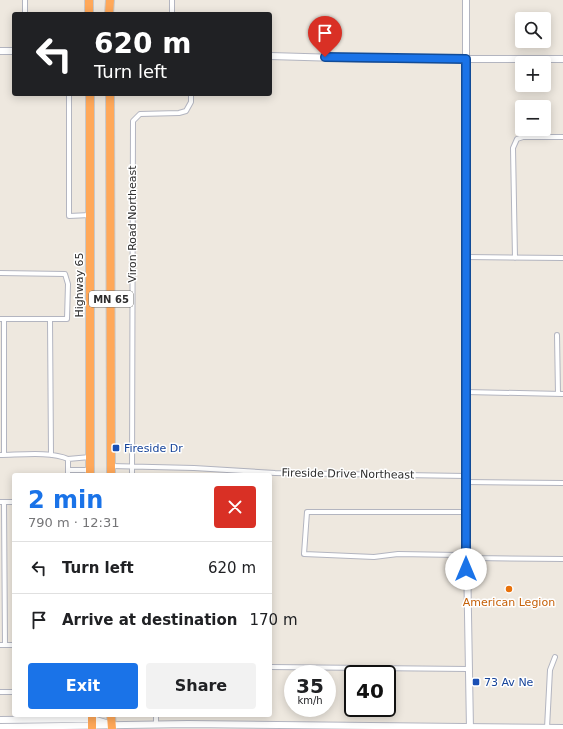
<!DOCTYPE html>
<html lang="en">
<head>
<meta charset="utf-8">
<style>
  body { margin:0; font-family:"DejaVu Sans",sans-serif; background:#f2f2f2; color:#202124; height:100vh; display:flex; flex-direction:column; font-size:15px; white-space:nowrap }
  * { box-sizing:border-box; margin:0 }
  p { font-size:13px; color:#757577 }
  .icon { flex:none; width:22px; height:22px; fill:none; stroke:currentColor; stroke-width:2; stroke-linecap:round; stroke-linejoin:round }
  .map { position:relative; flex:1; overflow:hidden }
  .panel { position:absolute; left:12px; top:473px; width:260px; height:244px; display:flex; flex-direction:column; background:#fff; border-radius:4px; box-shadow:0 2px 10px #0003 }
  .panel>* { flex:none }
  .top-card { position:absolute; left:12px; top:12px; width:260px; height:84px; border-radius:4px; box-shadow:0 2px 10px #0003; background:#202124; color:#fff; overflow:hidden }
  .controls { position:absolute; left:515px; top:12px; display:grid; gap:8px }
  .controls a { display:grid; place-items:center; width:36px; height:36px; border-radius:4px; background:#fff; box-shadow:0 2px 10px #0003; font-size:20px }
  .speed { position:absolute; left:284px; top:665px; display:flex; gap:8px; font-size:20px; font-weight:700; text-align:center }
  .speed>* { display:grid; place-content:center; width:52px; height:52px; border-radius:50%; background:#fff; box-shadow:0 2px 10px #0003; line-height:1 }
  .speed small { font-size:10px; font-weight:400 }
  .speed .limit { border:2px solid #111; border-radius:6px; background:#fff; color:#111 }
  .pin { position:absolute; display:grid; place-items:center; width:34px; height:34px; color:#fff; margin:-41px -17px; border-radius:50% 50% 50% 0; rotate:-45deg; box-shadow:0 0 4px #0007 }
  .pin .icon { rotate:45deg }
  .me { position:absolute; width:44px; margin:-22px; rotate:0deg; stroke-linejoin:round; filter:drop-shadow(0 0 3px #0008) }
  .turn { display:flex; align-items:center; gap:14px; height:84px; padding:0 16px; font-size:18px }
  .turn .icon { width:52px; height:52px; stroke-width:2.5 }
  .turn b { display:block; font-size:28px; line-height:34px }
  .round { display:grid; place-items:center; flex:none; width:42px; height:42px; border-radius:4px; background:#f2f2f2 }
  .overview { display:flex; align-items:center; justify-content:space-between; height:68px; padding:0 16px }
  h1 { font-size:24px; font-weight:700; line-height:30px; color:#1a73e8 }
  .action { display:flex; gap:8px; margin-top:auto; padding:8px 16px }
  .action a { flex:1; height:46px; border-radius:4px; background:#1a73e8; color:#fff; font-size:16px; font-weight:700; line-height:46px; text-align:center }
  .action a+a { background:#f2f2f2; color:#202124 }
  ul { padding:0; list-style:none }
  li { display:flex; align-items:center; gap:12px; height:52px; padding:0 16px; border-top:1px solid #e0e0e0 }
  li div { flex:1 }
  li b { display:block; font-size:15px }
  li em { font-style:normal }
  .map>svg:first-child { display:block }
</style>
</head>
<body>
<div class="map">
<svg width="563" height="729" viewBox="0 0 563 729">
  <rect width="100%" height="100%" fill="#eee8df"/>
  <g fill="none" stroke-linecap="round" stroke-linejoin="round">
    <g stroke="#b3b5c0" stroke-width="6">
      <path id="street" d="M25 0V14
        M172 0V14
        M69 94V216L90 215
        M466 257 563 258
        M515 258 513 148 517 139 523 137H563
        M0 273 65 274 68 284 67 319H0
        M4 319V455
        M50 320 51 455
        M557 335 558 394
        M466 392 563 394
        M0 455C18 455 51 451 68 459V475
        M68 459 90 457
        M111 466 194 468 275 473 466 476
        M68 470H90
        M132 475 133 121 140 114 179 113 186 111 191 102V94
        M466 482 563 483
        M0 502H14
        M4 502 5 645
        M466 512H307L304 554 374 557 398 554 458 555 474 558 563 559
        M0 645H14
        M270 667 468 669
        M0 692H14
        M156 724V715
        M547 728 550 670 555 657"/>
    </g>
    <g stroke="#b3b5c0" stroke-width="8">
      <path id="secondary" d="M466 0V499L470 729
        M0 51H14
        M270 56 373 59H563
        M0 720 92 719 106 723
        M0 727 188 724 563 728"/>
    </g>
    <g stroke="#c8c8c8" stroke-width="10">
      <path id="highway" d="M89 0V14
        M109 14 110 0
        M90 94V475
        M110 94 111 475
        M92 715V729
        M111 715 112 729"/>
    </g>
    <use href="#street" stroke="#fff" stroke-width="4"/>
    <use href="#secondary" stroke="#fff" stroke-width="6"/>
    <use href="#highway" stroke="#ffa859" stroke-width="8"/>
  </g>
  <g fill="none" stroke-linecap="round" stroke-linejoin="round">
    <g stroke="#114b97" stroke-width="10">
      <path id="route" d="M325 57 466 59V569"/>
    </g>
    <use href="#route" stroke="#1a73e8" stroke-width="7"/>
  </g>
  <g fill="#1a4fb4" stroke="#fff" stroke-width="1.5">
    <rect x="112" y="444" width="8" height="8" rx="2"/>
    <rect x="472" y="678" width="8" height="8" rx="2"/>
  </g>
  <circle fill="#e8710a" stroke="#fff" stroke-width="1.5" cx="509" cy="589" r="4"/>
  <g text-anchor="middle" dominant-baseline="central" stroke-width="3" stroke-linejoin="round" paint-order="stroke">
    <rect fill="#fff" stroke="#6c6c6c" stroke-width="1" x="89" y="291" width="44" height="16" rx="3"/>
    <g font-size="10" font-weight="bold" fill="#2d2d2d">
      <text x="111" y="299">MN 65</text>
    </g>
    <g font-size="11" fill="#2d2d2d" stroke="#fff">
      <text transform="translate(132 224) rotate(-90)">Viron Road Northeast</text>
      <text transform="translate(79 285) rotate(-90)">Highway 65</text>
      <text transform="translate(348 474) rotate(1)">Fireside Drive Northeast</text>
    </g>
    <g font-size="11" fill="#164399" stroke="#fff" text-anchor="start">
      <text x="124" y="448">Fireside Dr</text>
      <text x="484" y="682">73 Av Ne</text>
    </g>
    <g font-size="11" fill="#c56008" stroke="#fff">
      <text x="509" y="602">American Legion</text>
    </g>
  </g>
</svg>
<div class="controls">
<a><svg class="icon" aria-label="search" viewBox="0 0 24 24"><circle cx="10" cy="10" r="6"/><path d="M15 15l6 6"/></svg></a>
<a>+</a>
<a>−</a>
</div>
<div class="speed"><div>35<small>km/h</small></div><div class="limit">40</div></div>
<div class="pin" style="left:325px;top:57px;background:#d93025"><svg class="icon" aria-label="arrive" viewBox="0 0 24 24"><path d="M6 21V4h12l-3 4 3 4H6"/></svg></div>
<svg class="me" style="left:466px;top:569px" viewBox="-20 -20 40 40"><circle r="19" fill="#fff"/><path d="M0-13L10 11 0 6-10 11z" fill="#1a73e8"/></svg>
<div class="top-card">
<div class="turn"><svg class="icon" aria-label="left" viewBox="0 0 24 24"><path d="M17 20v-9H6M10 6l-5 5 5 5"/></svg><div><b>620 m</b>Turn left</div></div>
</div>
<section class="panel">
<div class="overview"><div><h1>2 min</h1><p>790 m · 12:31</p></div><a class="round" style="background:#d93025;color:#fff"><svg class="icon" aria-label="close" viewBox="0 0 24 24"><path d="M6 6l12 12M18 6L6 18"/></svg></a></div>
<ul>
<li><svg class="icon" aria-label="left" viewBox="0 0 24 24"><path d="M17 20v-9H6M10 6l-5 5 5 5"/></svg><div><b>Turn left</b></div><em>620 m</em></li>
<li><svg class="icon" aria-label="arrive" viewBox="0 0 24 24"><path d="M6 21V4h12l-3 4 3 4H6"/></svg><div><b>Arrive at destination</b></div><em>170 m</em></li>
</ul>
<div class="action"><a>Exit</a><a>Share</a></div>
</section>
</div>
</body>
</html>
